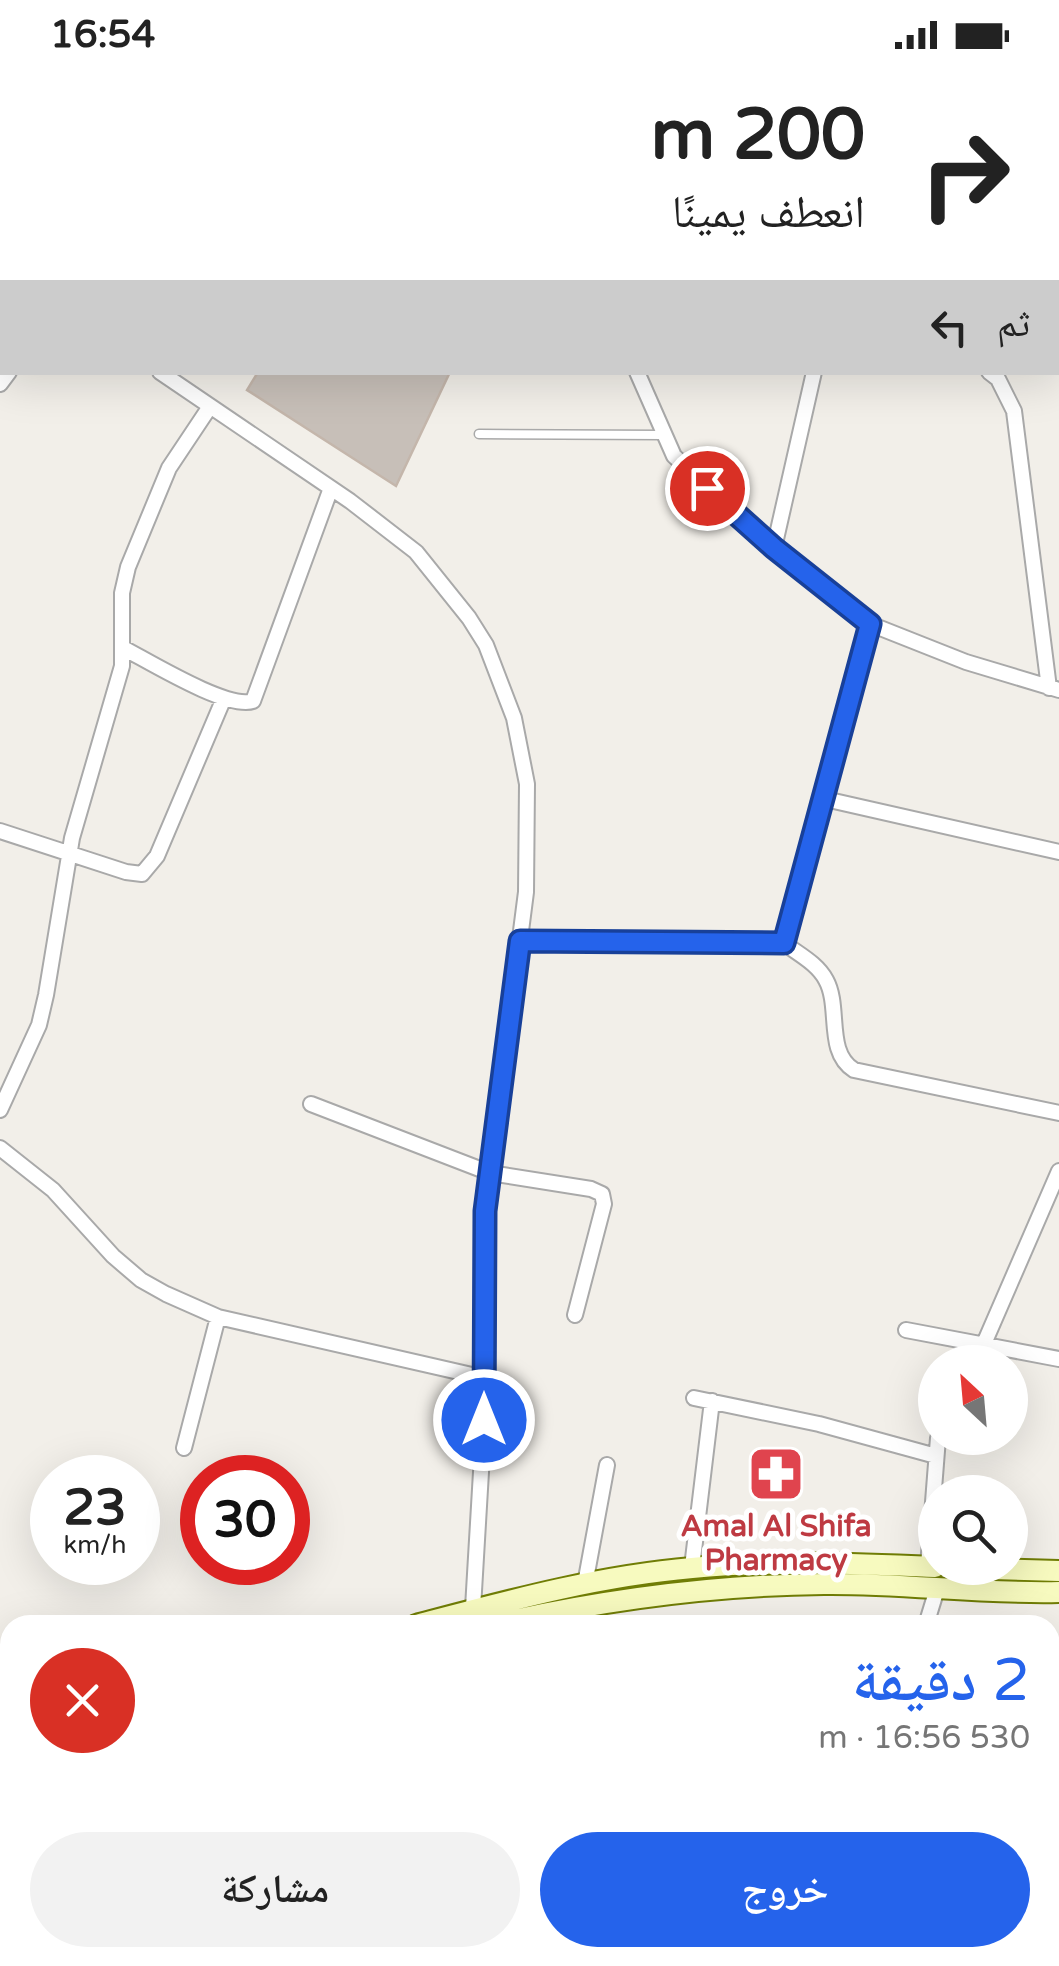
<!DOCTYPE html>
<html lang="ar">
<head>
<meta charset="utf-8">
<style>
  body { margin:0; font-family:"Varela Round","Noto Naskh Arabic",sans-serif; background:#f2f2f2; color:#222; direction:rtl; height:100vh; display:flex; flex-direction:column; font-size:38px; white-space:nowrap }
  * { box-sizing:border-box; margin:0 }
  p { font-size:32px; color:#767676 }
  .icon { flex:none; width:55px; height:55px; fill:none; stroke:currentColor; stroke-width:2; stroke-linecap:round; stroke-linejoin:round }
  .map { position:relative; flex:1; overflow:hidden; direction:ltr }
  .drawer { position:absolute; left:0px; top:1545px; width:1060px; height:352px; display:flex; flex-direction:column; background:#fff; border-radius:30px 30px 0 0; box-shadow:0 10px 40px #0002; direction:rtl }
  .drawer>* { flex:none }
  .top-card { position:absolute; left:0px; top:0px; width:1060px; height:305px; box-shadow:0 10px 40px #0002; direction:rtl; background:#fff; color:#222; overflow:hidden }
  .needle { width:65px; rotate:334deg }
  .fabs { position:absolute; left:918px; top:1275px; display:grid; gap:20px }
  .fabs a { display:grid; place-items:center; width:110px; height:110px; border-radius:50%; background:#fff; box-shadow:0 10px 40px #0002; font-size:50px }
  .speed { position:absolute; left:30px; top:1385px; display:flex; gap:20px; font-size:50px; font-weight:700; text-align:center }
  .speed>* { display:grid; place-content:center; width:130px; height:130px; border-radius:50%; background:#fff; box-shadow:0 10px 40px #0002; line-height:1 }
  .speed small { font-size:25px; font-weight:400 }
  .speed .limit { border:15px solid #d22; background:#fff; color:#111 }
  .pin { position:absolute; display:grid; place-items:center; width:85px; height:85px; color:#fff; margin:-42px; border:5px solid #fff; border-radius:50%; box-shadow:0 2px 10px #0007 }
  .me { position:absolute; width:110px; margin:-55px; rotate:0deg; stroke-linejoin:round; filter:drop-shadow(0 0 8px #0008) }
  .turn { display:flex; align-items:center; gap:35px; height:210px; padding:0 30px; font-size:45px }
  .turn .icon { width:130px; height:130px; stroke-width:2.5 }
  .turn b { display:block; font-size:70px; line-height:85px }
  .then { display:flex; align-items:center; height:95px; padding:0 30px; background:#0003; gap:20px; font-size:38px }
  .round { display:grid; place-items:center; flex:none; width:105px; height:105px; border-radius:52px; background:#f2f2f2 }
  .headline { display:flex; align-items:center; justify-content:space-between; height:170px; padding:0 30px }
  h1 { font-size:60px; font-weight:600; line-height:75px; color:#2563eb }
  .action { display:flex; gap:20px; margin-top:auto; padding:20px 30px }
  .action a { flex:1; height:115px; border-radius:60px; background:#2563eb; color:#fff; font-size:40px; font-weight:600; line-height:115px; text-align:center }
  .action a+a { background:#f2f2f2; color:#222 }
  .status { display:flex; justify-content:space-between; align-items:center; height:70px; padding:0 50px; background:#fff; direction:ltr }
  .status svg { height:28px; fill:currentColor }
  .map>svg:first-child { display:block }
</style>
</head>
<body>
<div class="status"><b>16:54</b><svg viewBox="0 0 49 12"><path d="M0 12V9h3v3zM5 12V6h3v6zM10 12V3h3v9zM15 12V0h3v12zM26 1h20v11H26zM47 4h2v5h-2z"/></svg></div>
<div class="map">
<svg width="1059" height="1896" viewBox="0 0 1059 1896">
  <rect width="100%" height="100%" fill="#f2efe9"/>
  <path fill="#c7bfb8" stroke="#c4b6ab" stroke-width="2.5" d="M258 302H450L396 416 247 320Z"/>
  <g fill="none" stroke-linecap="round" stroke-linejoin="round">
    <g stroke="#a9a9a9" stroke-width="11">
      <path id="service" d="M479 364 664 365"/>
    </g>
    <g stroke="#a9a9a9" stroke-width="18">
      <path id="minor" d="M568 0 569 2
        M833 2 834 0
        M976 2 977 0
        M0 11 2 7
        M0 172 2 175
        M160 302 350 431 416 482 469 548 486 575 514 648 527 714 526 822 485 1141 484 1351 472 1555
        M637 302 674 386 774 478 870 554 966 592 1059 620
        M989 302 998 309 1014 341 1049 618
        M0 314 9 302
        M774 478 814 302
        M123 578C150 592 228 640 253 631L331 418
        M825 729 1059 782
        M0 761 126 802 142 804 157 786 224 628
        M520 871 784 873C798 884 817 893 826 910 841 937 825 982 854 1000L1059 1043
        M784 873 870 554
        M311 1034 490 1103 591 1119 602 1124 604 1134 575 1245
        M0 1040 39 955 46 925 72 768 122 596V523L128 497 169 398 209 338
        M0 1078 53 1120 113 1186 141 1210 166 1224 218 1247 485 1308
        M906 1260 1059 1289
        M983 1276 1059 1101
        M694 1328 819 1354 936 1386
        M184 1378 218 1247
        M928 1496 938 1368
        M692 1497 712 1331
        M585 1514 607 1395
        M926 1555 937 1519
        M1050 1774 1059 1769
        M1043 1888 1059 1893
        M191 1893 201 1896
        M650 1896 652 1888
        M714 1896 716 1888
        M793 1896 796 1888
        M939 1896 944 1888"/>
    </g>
    <g stroke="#a9a9a9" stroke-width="21">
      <path id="tertiary" d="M0 1810 10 1812
        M537 1888 578 1896"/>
    </g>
    <g stroke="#707d05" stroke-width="24">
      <path id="secondary" d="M959 1498 1059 1501
        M416 1555C507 1531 598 1506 692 1498 772 1490 854 1494 935 1497
        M492 1555C602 1530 711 1515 824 1514 902 1513 980 1524 1059 1522
        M0 1611H10
        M0 1632H10"/>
    </g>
    <use href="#service" stroke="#fff" stroke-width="8"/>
    <use href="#minor" stroke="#fff" stroke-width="14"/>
    <use href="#tertiary" stroke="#fff" stroke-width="18"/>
    <use href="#secondary" stroke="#f7fabf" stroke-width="20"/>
  </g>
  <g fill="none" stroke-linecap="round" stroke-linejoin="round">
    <g stroke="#184099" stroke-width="25">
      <path id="route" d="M484 1350 485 1141 520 871 784 873 870 554 774 478 707 418"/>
    </g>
    <use href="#route" stroke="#2563eb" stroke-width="18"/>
  </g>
  <defs>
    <g id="pharmacy-square" transform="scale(2.875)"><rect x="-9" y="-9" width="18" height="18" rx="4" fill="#e0444e" stroke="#fff"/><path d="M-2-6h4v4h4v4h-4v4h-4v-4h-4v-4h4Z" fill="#fff"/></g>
  </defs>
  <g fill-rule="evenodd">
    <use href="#pharmacy-square" x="776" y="1404"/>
  </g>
  <g text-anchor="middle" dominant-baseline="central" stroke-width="10" stroke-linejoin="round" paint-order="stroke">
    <g font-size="30" font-weight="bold" fill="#be3a42" stroke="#fff">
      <text x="776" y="1456">Amal Al Shifa<tspan x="776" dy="34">Pharmacy</tspan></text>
    </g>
  </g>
</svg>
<div class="fabs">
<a><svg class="needle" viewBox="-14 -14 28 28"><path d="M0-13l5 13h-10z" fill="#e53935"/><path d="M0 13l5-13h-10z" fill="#767676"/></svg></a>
<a><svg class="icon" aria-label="search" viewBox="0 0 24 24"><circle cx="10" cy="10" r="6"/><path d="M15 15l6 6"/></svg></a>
</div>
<div class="speed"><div>23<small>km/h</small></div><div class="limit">30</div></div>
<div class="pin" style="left:707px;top:418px;background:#d93025"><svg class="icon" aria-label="arrive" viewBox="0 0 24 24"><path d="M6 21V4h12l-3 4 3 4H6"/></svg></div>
<svg class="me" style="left:484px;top:1350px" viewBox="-20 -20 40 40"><circle r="17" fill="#2563eb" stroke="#fff" stroke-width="3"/><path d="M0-11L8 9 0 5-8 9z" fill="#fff"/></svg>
<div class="top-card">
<div class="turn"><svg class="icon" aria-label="right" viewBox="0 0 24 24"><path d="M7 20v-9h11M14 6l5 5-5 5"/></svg><div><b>200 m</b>انعطف يمينًا</div></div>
<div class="then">ثم<svg class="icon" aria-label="left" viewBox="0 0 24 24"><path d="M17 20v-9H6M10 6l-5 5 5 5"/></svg></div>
</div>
<section class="drawer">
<div class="headline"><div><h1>2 دقيقة</h1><p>530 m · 16:56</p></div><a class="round" style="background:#d93025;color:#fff"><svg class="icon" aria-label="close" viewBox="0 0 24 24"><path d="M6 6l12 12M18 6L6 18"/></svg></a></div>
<div class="action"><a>خروج</a><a>مشاركة</a></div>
</section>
</div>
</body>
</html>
